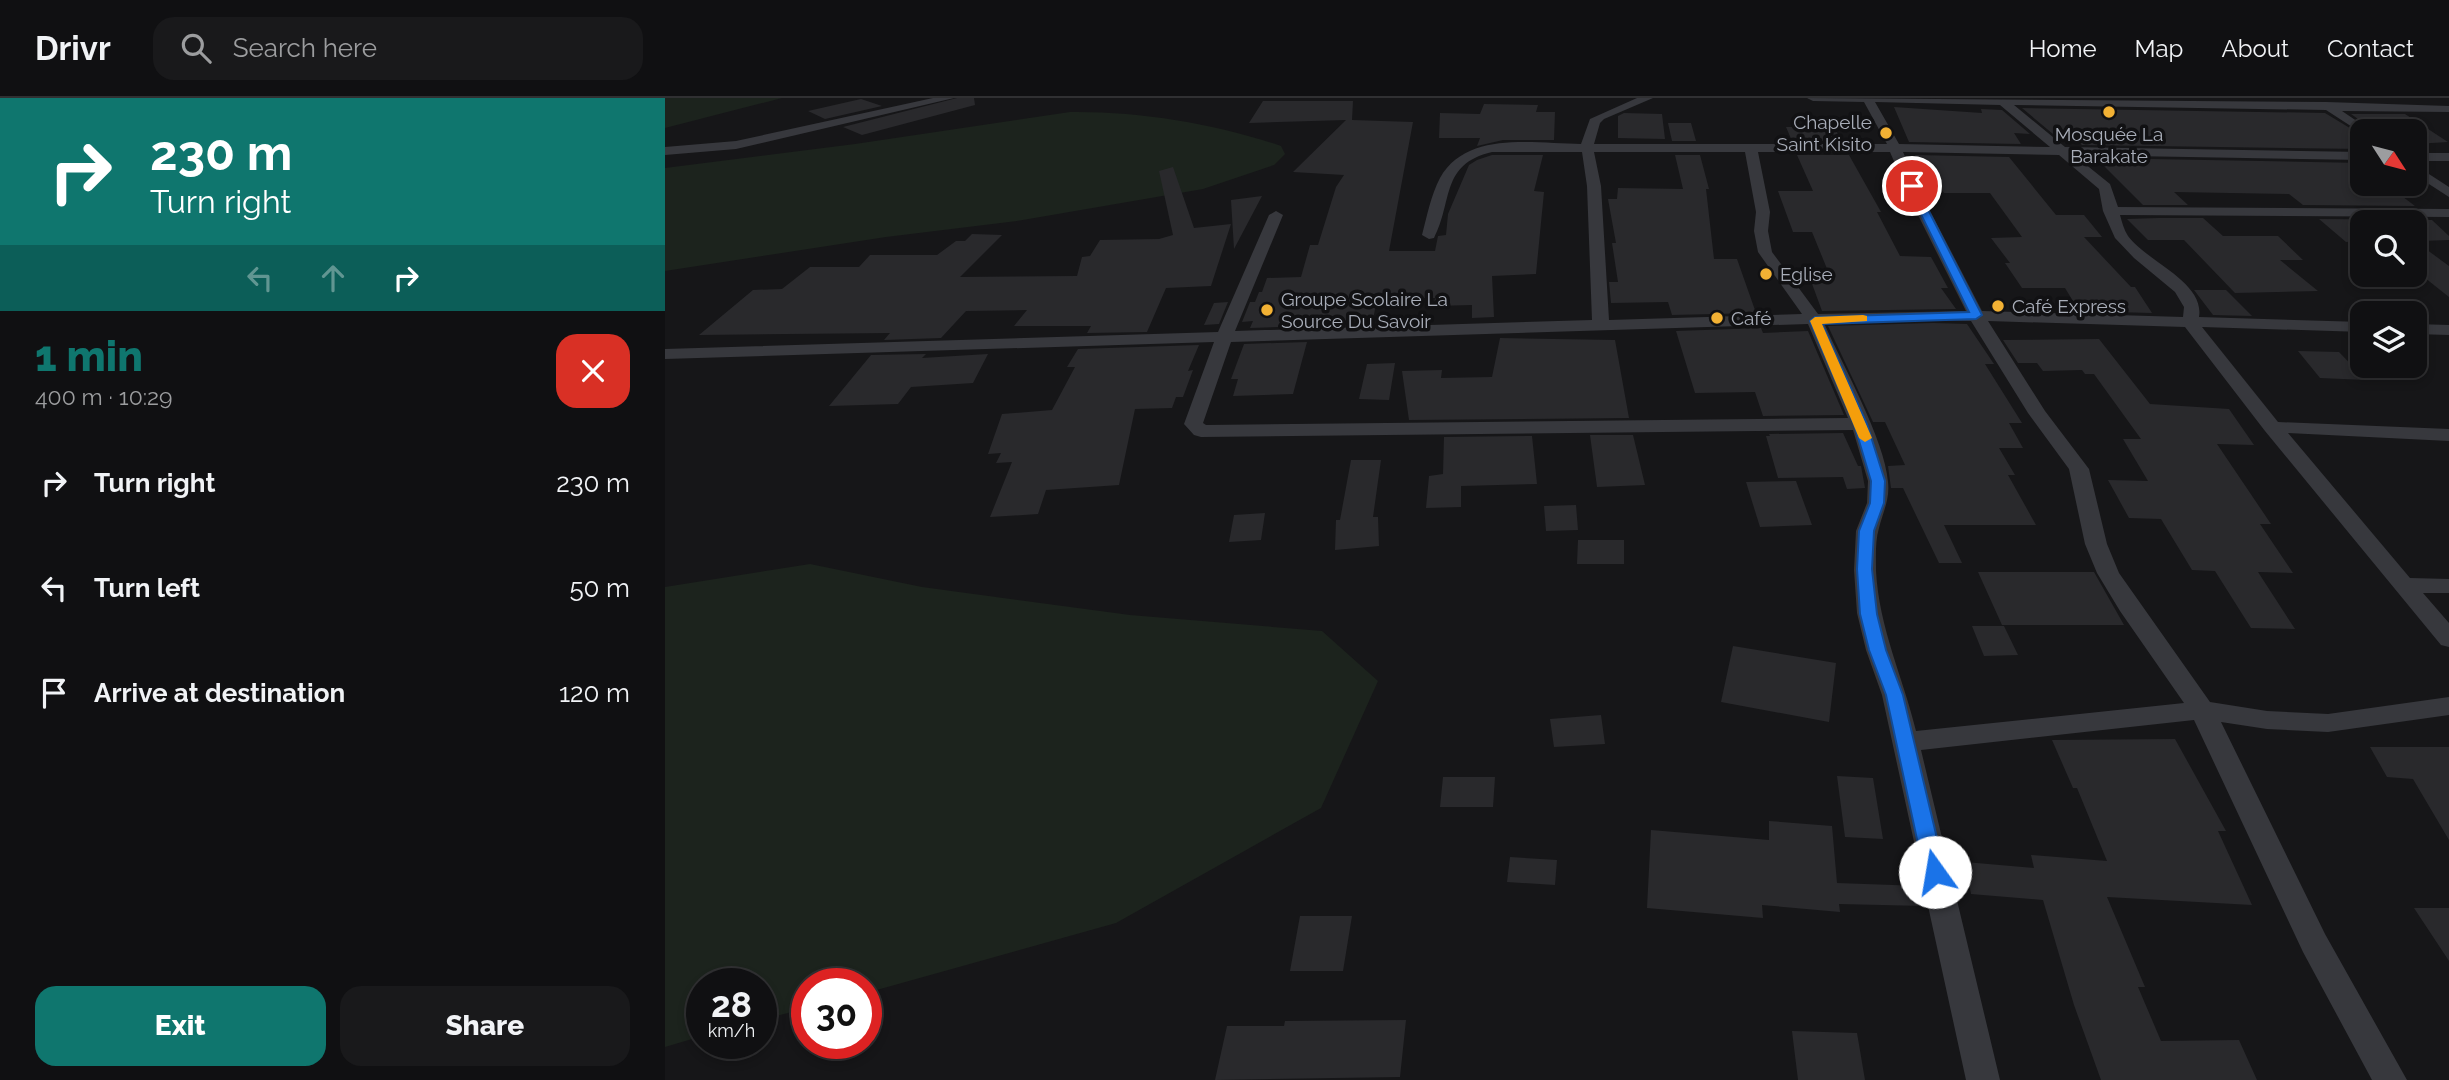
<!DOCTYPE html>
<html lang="en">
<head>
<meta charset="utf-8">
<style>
  body { margin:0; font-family:Raleway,sans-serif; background:#19191b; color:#f1f3f6; height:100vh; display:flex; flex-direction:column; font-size:26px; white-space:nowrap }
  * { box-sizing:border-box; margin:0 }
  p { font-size:23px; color:#9c9d9f }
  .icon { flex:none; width:38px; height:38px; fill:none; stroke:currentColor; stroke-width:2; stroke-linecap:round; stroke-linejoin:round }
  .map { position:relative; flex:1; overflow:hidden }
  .details { display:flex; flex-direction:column; background:#101012; width:665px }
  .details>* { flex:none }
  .banner { background:#0f766e; color:#fff; overflow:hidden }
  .needle { width:46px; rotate:126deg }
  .fabs { position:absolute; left:1685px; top:21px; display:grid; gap:14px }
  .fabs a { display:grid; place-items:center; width:77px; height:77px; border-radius:14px; background:#101012; box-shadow:0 4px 10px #0003,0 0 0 2px #303032; font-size:35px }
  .speed { position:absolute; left:21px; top:870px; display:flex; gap:14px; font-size:35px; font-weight:700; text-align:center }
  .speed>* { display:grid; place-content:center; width:91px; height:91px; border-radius:50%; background:#101012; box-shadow:0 4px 10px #0003,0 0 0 2px #303032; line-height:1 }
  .speed small { font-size:18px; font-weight:400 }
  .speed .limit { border:10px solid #d22; background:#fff; color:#111 }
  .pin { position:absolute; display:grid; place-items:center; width:60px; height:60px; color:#fff; margin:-30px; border:4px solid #fff; border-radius:50%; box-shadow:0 2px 7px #0007 }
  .me { position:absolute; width:77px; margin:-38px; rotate:347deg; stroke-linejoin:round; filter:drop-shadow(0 0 5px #0008) }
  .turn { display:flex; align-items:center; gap:24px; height:147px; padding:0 35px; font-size:32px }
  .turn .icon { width:91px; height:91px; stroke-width:2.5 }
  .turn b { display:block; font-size:49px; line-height:60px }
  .lanes { display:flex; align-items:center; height:66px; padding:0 35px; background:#0003; justify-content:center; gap:35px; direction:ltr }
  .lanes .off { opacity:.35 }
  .round { display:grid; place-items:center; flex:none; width:74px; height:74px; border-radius:21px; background:#19191b }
  .headline { display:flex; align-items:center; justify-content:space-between; height:119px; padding:0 35px }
  h1 { font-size:42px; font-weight:800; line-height:52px; color:#0f766e }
  .action { display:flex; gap:14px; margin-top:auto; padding:14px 35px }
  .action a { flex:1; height:80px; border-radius:21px; background:#0f766e; color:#fff; font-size:28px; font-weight:800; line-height:80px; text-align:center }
  .action a+a { background:#19191b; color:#f1f3f6 }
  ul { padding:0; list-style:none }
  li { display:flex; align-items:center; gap:21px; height:105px; padding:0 35px }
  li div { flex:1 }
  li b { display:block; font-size:26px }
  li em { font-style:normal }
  header { display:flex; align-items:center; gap:42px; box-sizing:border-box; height:98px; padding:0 35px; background:#101012; border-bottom:2px solid #303032 }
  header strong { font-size:33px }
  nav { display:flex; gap:38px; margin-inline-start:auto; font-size:24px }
  .search { width:490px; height:63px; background:#19191b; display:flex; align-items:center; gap:18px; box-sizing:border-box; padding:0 24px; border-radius:21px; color:#9c9d9f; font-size:26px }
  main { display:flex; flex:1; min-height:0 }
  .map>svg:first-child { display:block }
</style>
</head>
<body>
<header>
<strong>Drivr</strong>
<div class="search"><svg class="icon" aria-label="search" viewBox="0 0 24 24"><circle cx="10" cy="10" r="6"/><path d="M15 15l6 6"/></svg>Search here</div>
<nav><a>Home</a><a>Map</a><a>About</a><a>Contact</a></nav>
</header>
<main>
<section class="details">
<div class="banner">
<div class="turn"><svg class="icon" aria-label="right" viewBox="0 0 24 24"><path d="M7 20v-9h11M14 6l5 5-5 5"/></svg><div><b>230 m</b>Turn right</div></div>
<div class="lanes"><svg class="icon off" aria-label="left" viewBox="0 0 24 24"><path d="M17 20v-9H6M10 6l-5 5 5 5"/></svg><svg class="icon off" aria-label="ahead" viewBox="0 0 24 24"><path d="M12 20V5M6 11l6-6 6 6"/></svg><svg class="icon" aria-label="right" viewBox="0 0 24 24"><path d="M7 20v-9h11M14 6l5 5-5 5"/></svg></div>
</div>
<div class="headline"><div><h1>1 min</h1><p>400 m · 10:29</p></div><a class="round" style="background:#d93025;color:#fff"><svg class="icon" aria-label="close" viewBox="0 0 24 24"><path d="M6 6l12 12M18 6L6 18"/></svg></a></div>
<ul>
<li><svg class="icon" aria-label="right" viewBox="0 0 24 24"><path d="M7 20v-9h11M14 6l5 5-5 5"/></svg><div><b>Turn right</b></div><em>230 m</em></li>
<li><svg class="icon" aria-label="left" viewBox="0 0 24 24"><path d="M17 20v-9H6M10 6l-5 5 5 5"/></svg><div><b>Turn left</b></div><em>50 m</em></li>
<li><svg class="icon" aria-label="arrive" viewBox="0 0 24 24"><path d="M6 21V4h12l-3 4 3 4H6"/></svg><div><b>Arrive at destination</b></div><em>120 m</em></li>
</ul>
<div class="action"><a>Exit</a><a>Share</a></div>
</section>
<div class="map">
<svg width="1784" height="982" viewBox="0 0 1784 982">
  <rect width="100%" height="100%" fill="#161618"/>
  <path fill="#1c231d" d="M0 0H117L0 30Z
    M405 14C474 13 552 26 616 48L620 56 609 67 538 91 352 123 221 139 0 173V70L190 46Z
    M145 466 257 489 465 517 657 533 713 583 656 710 451 825 201 895V886H142V910L96 922V886H37V938L0 949V489Z"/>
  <path fill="#29292c" d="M292 0H309L310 7 197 37 178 29Z
    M196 1 217 8 160 21 143 13Z
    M598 3H688L687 22 748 24 724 153H770L773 138 781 137 783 116 804 67 812 62 827 57H878L869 93 879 94 871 176 827 178 829 219 807 220V207L769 208 770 200H712L708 222 649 223 647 228 585 230 588 223 577 224 585 204H590L594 194H597L602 180 636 179 645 147H653L671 89 679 77 628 74 681 22 584 25Z
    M819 6 873 7 871 14H890L889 42H838L812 48 815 40H774L775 15 815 16Z
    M1229 9 1317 15 1316 11 1337 12 1365 36 1349 35 1356 46 1244 44Z
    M1357 10 1660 15 1698 38V51L1417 47 1406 36H1388Z
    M959 15 997 16 1000 41 953 40V18Z
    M1686 16H1740L1783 44 1750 46V33H1707L1703 28Z
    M1003 25H1026L1031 43H1007Z
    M1121 29H1169L1177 43H1127Z
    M1010 57H1035L1044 91H1041L1049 161H1072L1091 215 1007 217 1003 204 946 205 944 184H953L947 145H951L943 101H952L953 90 1018 91Z
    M1132 57H1184L1216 114H1212L1235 158 1266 159 1283 190H1276L1291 211 1157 213 1146 183H1167L1147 134H1128L1113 93H1148Z
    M1250 57 1344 59 1391 117H1419L1437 139H1419L1466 189H1470L1487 215 1414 213 1400 190H1357L1340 165H1345L1326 140 1357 139 1325 95H1279L1271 84H1263Z
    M1431 60 1698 65V86H1721L1750 108 1638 107 1624 96 1509 94 1523 107H1478Z
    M508 69 529 130 566 126 546 188 501 190 482 234 422 235 426 228H349L362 212 301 213 276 240 219 242 225 235 34 237 88 192 117 191 145 169H194L205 157H272L291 143H300L307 136 337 137 295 179 412 178 417 159 425 158 435 142 494 141 508 137 494 73Z
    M597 98 569 151 566 102Z
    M1493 120H1538L1558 138H1613L1638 162H1615L1653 193 1570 195 1519 142H1483L1462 121Z
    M1654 121 1767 122 1784 138V142L1756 143 1750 137V124H1698V143L1681 144Z
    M1750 143 1784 168V199L1750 172Z
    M1529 192H1561L1587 218 1548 217Z
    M563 204 554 226 539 227 549 205Z
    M1268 225 1302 226 1329 266H1320L1357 325H1344L1358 350H1334L1350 377H1343L1371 427H1279L1297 465H1274L1238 390H1226L1223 368 1240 367 1220 324H1208L1163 228Z
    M1096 230 1098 235 1143 233 1179 317 1098 318 1090 294 1030 295 1011 233Z
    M835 240 950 242 964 320 744 322 737 273 777 272 776 280 827 279Z
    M1434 241 1485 306 1564 311 1589 347 1552 346 1606 426H1595L1628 475 1593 474 1630 531 1586 530 1550 473 1527 472 1496 421 1464 420 1443 382 1483 383 1458 341H1476L1429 276H1420L1417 272 1378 273 1372 265H1353L1338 242Z
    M642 244 628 296 568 298 573 281H566L579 246Z
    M534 247 523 273 528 272 518 299H511L507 310 470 311 454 387 381 392 373 416 325 419 347 364 331 365 336 355 323 356 337 316 387 312 410 269H402L413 251Z
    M1633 253 1674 254 1701 282 1655 280Z
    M261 256 257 260 323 256 308 285 246 289 233 306 164 308 206 257Z
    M730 265 724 302 694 301 702 266Z
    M1178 335 1193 368H1196L1200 390 1182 391 1178 379 1113 380 1101 338H1105L1104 336Z
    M925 337H968L980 387 932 389Z
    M867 338 872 386 796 388V409L761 410 764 378 778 376 779 339Z
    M686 362H716L708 419H713L714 448 670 452 671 422H675Z
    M1131 383 1147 427 1095 429 1081 384Z
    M911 407 913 432 881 433 879 408Z
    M600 415 596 442 564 444 569 417Z
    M913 442H959V466H912Z
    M1313 474H1429L1459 527H1337Z
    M1307 528H1339L1353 557 1319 558Z
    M1068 548 1171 565 1164 624 1056 604Z
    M936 617 940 646 889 649 885 621Z
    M1510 641 1561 733H1553L1587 807 1442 799 1480 889H1473L1496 943 1574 942 1592 982H1436L1409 907 1378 802 1306 796 1300 764 1369 770 1366 757 1442 763 1412 690H1408L1387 642Z
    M1705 649H1784V742L1748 681 1722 679Z
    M1172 678 1208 680 1218 741 1180 739Z
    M778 679H830L828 709H775Z
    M1104 723 1167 728 1172 785 1256 788 1260 808 1174 806 1175 814 1097 807 1098 820 982 810 986 732 1104 742Z
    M845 759 892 762 890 787 842 784Z
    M1749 810H1784V863Z
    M635 818H687L678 873H625Z
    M741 922 735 979 550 982 562 928H619L620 923Z
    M1127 933 1192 935 1200 982H1133Z"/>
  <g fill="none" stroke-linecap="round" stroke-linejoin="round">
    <path fill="#37383d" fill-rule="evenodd" d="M268 0H289L71 51 0 57V49L71 43Z
      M972 0H988L939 21 935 25 929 46H1222L1199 4 1148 3 1142 0 1661 4 1784 8V14L1677 13 1702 30 1704 33H1698V36L1661 12 1349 7 1400 49 1698 54V62L1409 57 1445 86 1453 109 1784 111V119L1455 117C1457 124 1459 132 1463 138 1481 163 1540 184 1534 219L1698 224V234L1537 229 1613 324 1784 331V343L1623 335 1745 480 1784 481V495H1758L1784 525V549L1776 547 1600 333 1520 229 1323 223 1380 313 1424 371 1442 446 1454 475 1545 604 1602 613 1663 616 1784 599V617L1663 634 1602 631 1556 624 1660 836 1742 982H1707L1638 854 1529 622 1256 652 1335 982H1301L1217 597 1201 552 1192 515 1189 472 1191 433 1202 405 1203 383 1188 332 536 339 529 337 519 326 549 244 0 261V251L553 234 604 117 611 113 618 117 570 233 927 222 922 88 917 54H827C775 66 788 104 769 140L764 141 757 137C762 118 766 97 775 80 802 32 870 46 916 46L925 21ZM1210 4 1335 7 1385 49 1234 46ZM929 54H1080L1091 114 1089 133 1093 154 1137 216 944 222 936 88ZM1093 54H1225L1248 107 1301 213 1153 216 1107 154 1103 133 1105 114ZM1238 54 1394 57 1434 91 1438 113 1450 140 1469 160 1510 194 1519 209 1518 219 1317 213 1262 107ZM1268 222 1306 223 1363 315 1404 371 1420 446 1432 475 1455 513 1519 605 1251 633C1238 579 1214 530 1211 473 1211 460 1210 443 1214 430 1218 414 1225 401 1223 384 1220 342 1177 266 1159 225ZM1143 226 1183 320 541 327 538 325 566 244Z
      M1750 55H1784V63H1750Z
      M1750 67 1784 89V99L1750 77Z
      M1750 226 1784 227V237L1750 236Z"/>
  </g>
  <path fill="#1a73e8" stroke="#114b97" stroke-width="2" d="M1247 85 1251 88 1317 217 1311 221 1157 226 1202 326 1220 383 1219 405 1209 433 1207 471 1212 516 1221 552 1238 597 1280 774 1277 780 1270 782 1262 780 1259 774 1221 597 1204 552 1195 516 1192 471 1194 433 1205 405 1206 383 1189 326 1145 223 1150 219 1304 214 1242 88Z"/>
  <path fill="#f59e0b" d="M1198 217 1202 218V223L1157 226 1207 340 1200 344 1194 340 1145 223 1150 219Z"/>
  <g fill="#f2b134" stroke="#111113" stroke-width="2.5">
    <circle cx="1444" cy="14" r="7"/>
    <circle cx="1221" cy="35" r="7"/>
    <circle cx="1101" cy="176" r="7"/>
    <circle cx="1333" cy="208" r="7"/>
    <circle cx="602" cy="212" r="7"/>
    <circle cx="1052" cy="220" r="7"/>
  </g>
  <g text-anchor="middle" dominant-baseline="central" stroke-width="7" stroke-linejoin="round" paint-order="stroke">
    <g font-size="19" fill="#a8adb8" stroke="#111113" text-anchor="start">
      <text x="1207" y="24" text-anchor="end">Chapelle<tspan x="1207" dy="22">Saint Kisito</tspan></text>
      <text x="1444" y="36" text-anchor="middle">Mosquée La<tspan x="1444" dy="22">Barakate</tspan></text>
      <text x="1115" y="176">Eglise</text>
      <text x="616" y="201">Groupe Scolaire La<tspan x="616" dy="22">Source Du Savoir</tspan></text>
      <text x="1347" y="208">Café Express</text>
      <text x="1066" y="220">Café</text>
    </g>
  </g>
</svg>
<div class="fabs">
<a><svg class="needle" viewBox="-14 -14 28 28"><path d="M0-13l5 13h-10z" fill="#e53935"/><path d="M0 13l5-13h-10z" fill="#9c9d9f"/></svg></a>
<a><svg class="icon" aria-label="search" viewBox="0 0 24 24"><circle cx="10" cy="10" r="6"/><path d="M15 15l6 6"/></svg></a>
<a><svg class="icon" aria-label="layers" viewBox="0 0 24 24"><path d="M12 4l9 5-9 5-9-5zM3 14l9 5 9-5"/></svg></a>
</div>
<div class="speed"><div>28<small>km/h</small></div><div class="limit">30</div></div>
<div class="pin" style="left:1247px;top:88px;background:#d93025"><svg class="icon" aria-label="arrive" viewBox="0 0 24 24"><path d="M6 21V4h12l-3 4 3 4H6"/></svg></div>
<svg class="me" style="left:1270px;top:774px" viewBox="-20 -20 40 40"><circle r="19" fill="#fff"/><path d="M0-13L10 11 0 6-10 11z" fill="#1a73e8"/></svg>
</div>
</main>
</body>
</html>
